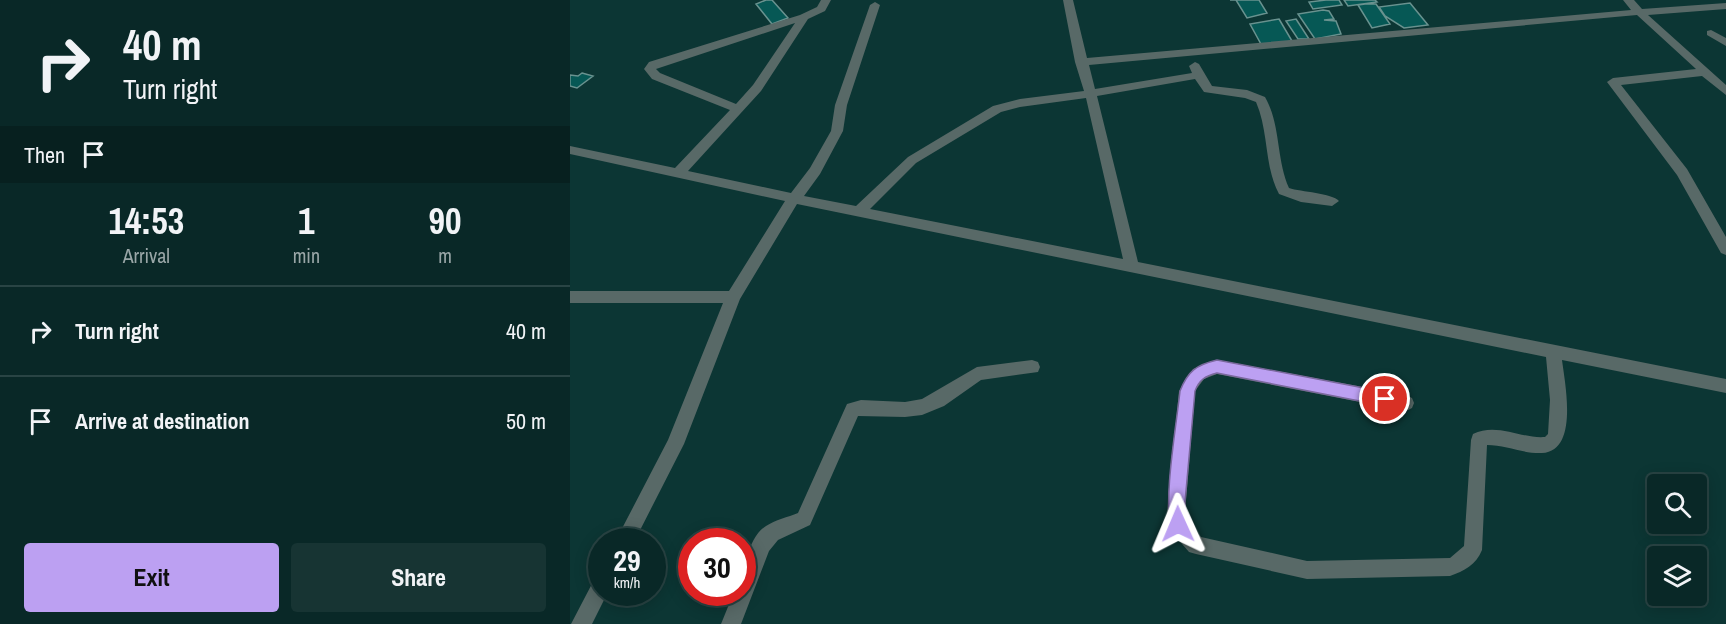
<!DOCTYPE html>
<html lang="en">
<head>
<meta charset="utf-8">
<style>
  body { margin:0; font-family:"Archivo Narrow",sans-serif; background:#173433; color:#f1f3f6; height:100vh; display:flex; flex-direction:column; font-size:22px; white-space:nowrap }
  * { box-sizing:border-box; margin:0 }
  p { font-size:20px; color:#99a6a7 }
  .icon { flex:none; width:33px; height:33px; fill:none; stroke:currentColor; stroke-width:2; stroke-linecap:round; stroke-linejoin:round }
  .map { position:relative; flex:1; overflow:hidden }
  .panel { display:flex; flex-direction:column; background:#092827; width:570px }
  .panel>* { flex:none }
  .banner { background:#092827; color:#f1f3f6; overflow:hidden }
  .fabs { position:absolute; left:1077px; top:474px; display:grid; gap:12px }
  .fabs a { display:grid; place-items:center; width:60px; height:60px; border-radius:6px; background:#092827; box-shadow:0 3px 15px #0003,0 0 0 2px #294444; font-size:30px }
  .speed { position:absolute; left:18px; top:528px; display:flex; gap:12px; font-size:30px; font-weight:700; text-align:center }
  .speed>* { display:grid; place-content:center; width:78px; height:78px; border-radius:50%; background:#092827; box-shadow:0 3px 15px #0003,0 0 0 2px #294444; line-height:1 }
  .speed small { font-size:15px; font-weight:400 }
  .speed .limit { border:9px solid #d22; background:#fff; color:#111 }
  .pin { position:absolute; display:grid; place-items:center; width:51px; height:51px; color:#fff; margin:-26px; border:3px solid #fff; border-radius:50%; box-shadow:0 2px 6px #0007 }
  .me { position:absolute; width:66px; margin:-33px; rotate:359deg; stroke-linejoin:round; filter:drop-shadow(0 0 4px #0008) }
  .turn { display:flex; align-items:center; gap:21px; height:126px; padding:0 24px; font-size:27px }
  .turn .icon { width:78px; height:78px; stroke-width:2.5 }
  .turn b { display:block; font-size:42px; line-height:51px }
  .then { display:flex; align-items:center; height:57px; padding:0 24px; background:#0003; gap:12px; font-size:22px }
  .eta { display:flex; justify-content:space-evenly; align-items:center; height:102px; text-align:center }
  .eta b { font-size:36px; font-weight:800; line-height:42px }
  .button { display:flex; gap:12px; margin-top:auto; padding:12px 24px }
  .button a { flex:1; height:69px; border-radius:6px; background:#bca0f2; color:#111; font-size:24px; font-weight:800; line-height:69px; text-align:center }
  .button a+a { background:#173433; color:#f1f3f6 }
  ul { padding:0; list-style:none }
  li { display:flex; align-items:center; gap:18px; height:90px; padding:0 24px; border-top:2px solid #294444 }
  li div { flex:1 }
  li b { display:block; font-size:22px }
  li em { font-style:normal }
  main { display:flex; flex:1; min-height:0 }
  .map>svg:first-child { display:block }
</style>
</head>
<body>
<main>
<section class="panel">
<div class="banner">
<div class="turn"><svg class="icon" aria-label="right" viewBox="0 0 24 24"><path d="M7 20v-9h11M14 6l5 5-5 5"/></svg><div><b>40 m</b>Turn right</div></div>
<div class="then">Then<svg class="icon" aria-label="arrive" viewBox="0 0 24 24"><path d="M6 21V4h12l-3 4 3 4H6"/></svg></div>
</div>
<div class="eta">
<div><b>14:53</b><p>Arrival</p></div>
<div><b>1</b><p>min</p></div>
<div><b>90</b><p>m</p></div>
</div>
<ul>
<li><svg class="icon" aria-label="right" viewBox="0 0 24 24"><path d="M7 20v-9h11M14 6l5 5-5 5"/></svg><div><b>Turn right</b></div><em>40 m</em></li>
<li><svg class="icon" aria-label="arrive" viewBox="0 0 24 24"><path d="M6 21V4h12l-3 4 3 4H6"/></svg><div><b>Arrive at destination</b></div><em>50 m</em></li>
</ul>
<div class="button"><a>Exit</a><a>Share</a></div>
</section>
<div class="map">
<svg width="1156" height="624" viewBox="0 0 1156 624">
  <rect width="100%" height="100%" fill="#0c3634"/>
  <path fill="#065855" stroke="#69928f" stroke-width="1.5" d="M196 0H202L218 18 202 24 186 4Z
    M660 0H689L697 13 677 18 666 0Z
    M756 0H769L772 5 743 9 739 2Z
    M774 0H805L807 2 778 6Z
    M840 3 858 25 834 28 815 16 809 7Z
    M795 4H806L820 24 802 28 788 5Z
    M753 10 759 11 764 19 754 20 766 21 771 34 745 39 728 14Z
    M709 19 722 41 692 46 680 24Z
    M726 19 739 39H728L716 21Z
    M12 73 23 76 7 88 0 86V75L8 76Z"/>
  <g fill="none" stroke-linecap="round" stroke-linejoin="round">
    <path fill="#586967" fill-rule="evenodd" d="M251 0H261L255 11 238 19 191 91 118 171 221 193 240 168 261 131 265 105 300 5 305 2 310 5 277 105 273 131 250 174 234 196 286 206 338 157 423 106 450 99 514 91 505 62 493 0H503L517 58 1061 10 1053 0H1064L1072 9 1156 3V9L1078 15 1156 85V95L1132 76 1051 85 1117 169 1156 237V255L1151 253 1107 175 1037 82 1043 78 1126 69 1067 15 519 65 525 89 622 73 619 66 625 62 629 64 642 86 677 90 695 97C711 125 706 159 719 188 731 192 762 193 769 201L762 206 731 202 709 194C694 166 699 132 686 102L675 98 634 92 625 79 527 96 568 262 1156 379V393L992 360C995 384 1009 451 972 453 954 454 936 445 917 445L912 550C906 565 894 571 880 576L737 579 626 554 619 552 606 537 597 513 609 391 623 369 647 360 836 395 842 398 844 403 842 408 836 411 647 374 634 379 625 391 615 513 619 525 631 537 737 561 880 558 894 546 901 440 903 434C927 422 951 439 975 437L978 434 980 400 976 357 227 204 170 299 114 444 64 542H45L98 440 153 303H0V291H159L215 201 0 154V146L105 168 160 110 82 79 74 69 79 62 230 15 247 7ZM225 23 183 85 166 104 90 73 86 69ZM516 98 553 259 300 209 346 163 431 112 450 107Z
      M1141 30 1156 38V46L1137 35V31Z
      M462 360 468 362 470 367 468 372 411 380 374 406 352 415 335 417 288 416 240 525 208 540 199 551 171 624H151L164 592H172C172 573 178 537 196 526 205 520 218 517 228 513L277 404 291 400 335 402 352 399 407 367Z
      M32 576V592H38L22 624H1L25 578Z"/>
  </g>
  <path fill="#bca0f2" stroke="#7a689d" stroke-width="1.5" d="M647 360 815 392 820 394 822 399 820 404 815 406 647 373C635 376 629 380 625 391L615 502 616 524 614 530 608 533 602 530C592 506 607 421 610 391 618 371 626 365 647 360Z"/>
</svg>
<div class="fabs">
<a><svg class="icon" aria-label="search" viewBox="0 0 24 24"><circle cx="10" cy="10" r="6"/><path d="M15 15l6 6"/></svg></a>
<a><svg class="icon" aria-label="layers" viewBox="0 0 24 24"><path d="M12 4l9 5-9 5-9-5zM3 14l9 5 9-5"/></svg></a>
</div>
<div class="speed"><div>29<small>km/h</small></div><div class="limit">30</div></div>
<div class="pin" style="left:815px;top:399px;background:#d93025"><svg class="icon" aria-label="arrive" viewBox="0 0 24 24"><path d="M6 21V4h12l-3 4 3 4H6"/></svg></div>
<svg class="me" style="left:608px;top:524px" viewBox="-20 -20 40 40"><path d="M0-17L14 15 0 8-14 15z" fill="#bca0f2" stroke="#fff" stroke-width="4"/></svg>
</div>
</main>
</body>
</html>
